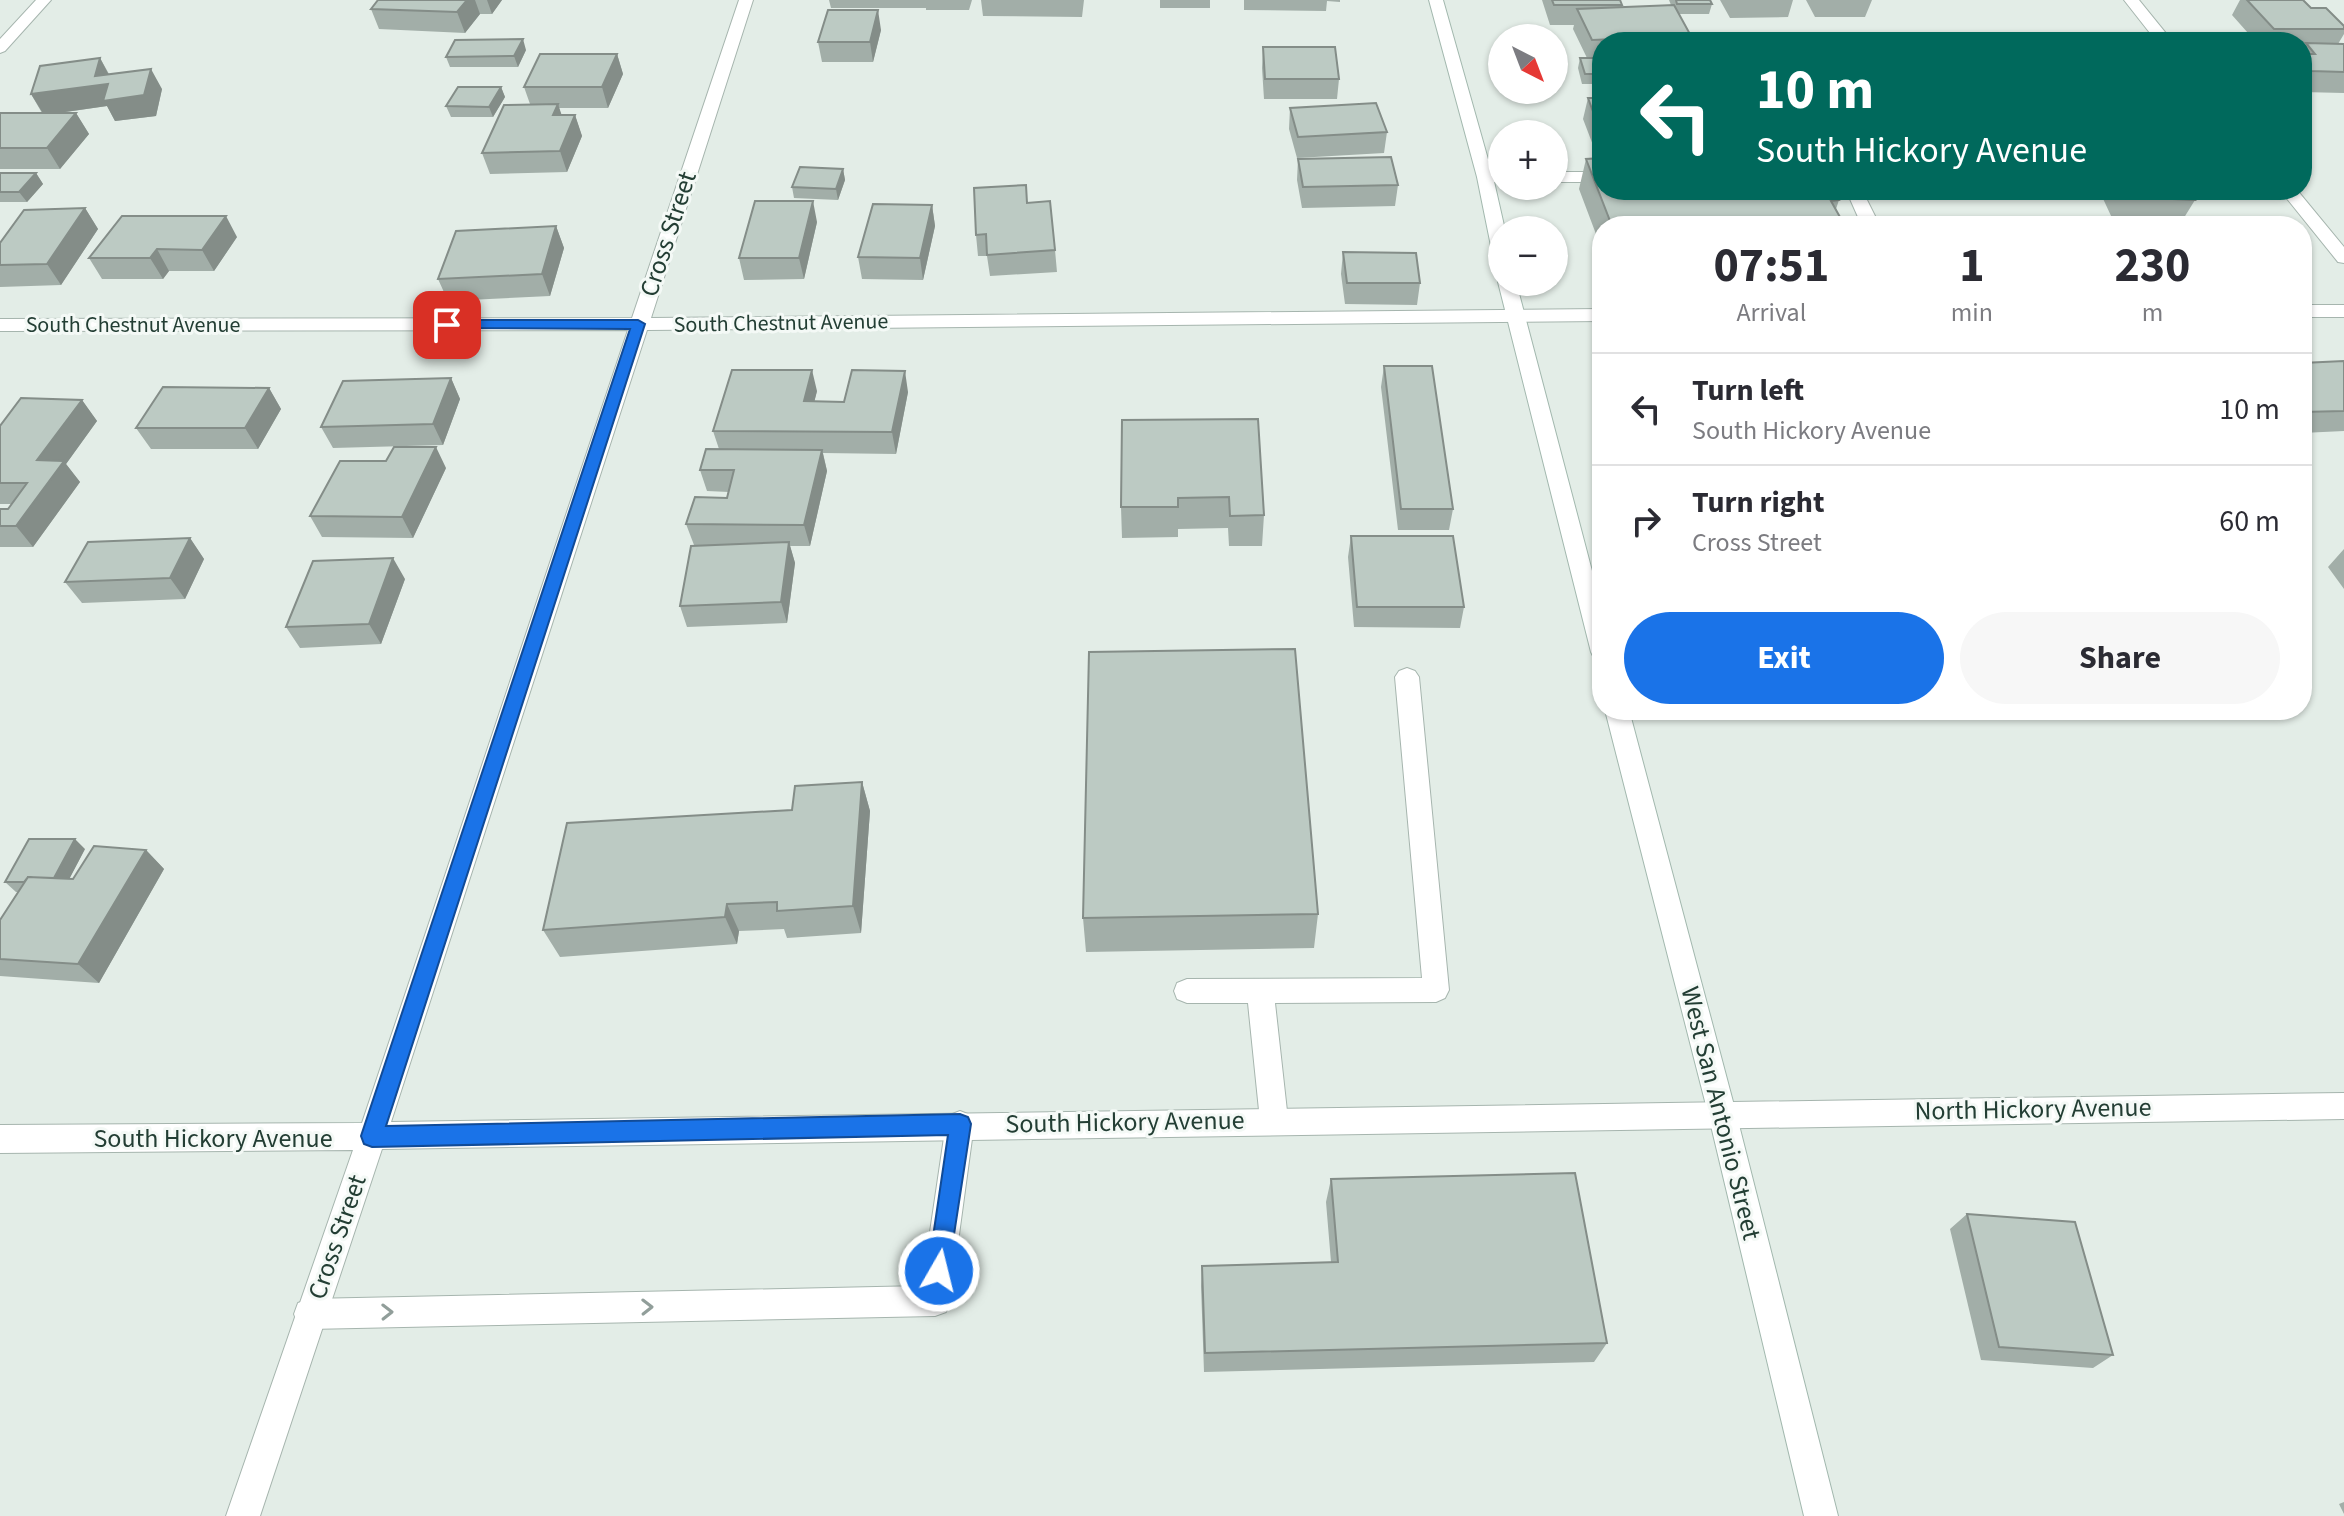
<!DOCTYPE html>
<html lang="en">
<head>
<meta charset="utf-8">
<style>
  body { margin:0; font-family:"Source Sans 3",sans-serif; background:#f7f7f7; color:#2b2b33; height:100vh; display:flex; flex-direction:column; font-size:30px; white-space:nowrap }
  * { box-sizing:border-box; margin:0 }
  p { font-size:26px; color:#7c7c81 }
  .icon { flex:none; width:44px; height:44px; fill:none; stroke:currentColor; stroke-width:2; stroke-linecap:round; stroke-linejoin:round }
  .map { position:relative; flex:1; overflow:hidden }
  .side { position:absolute; left:1592px; top:216px; width:720px; height:504px; display:flex; flex-direction:column; background:#fff; border-radius:32px; box-shadow:0 2px 6px #0004 }
  .side>* { flex:none }
  .guide { position:absolute; left:1592px; top:32px; width:720px; height:168px; border-radius:32px; box-shadow:0 2px 6px #0004; background:#00695c; color:#fff; overflow:hidden }
  .needle { width:52px; rotate:138deg }
  .controls { position:absolute; left:1488px; top:24px; display:grid; gap:16px }
  .controls a { display:grid; place-items:center; width:80px; height:80px; border-radius:50%; background:#fff; box-shadow:0 2px 6px #0004; font-size:40px }
  .pin { position:absolute; display:grid; place-items:center; width:68px; height:68px; color:#fff; margin:-34px; border-radius:16px; box-shadow:0 4px 12px #0006 }
  .me { position:absolute; width:88px; margin:-44px; rotate:8deg; stroke-linejoin:round; filter:drop-shadow(0 0 6px #0008) }
  .turn { display:flex; align-items:center; gap:28px; height:168px; padding:0 32px; font-size:36px }
  .turn .icon { width:104px; height:104px; stroke-width:2.5 }
  .turn b { display:block; font-size:56px; line-height:68px }
  .eta { display:flex; justify-content:space-evenly; align-items:center; height:136px; text-align:center }
  .eta b { font-size:48px; font-weight:700; line-height:56px }
  .cta { display:flex; gap:16px; margin-top:auto; padding:16px 32px }
  .cta a { flex:1; height:92px; border-radius:48px; background:#1a73e8; color:#fff; font-size:32px; font-weight:700; line-height:92px; text-align:center }
  .cta a+a { background:#f7f7f7; color:#2b2b33 }
  ul { padding:0; list-style:none }
  li { display:flex; align-items:center; gap:24px; height:112px; padding:0 32px; border-top:2px solid #e1e1e2 }
  li div { flex:1 }
  li b { display:block; font-size:30px }
  li em { font-style:normal }
  .map>svg:first-child { display:block }
</style>
</head>
<body>
<div class="map">
<svg width="2344" height="1516" viewBox="0 0 2344 1516">
  <rect width="100%" height="100%" fill="#e3ede7"/>
  <g fill="none" stroke-linecap="round" stroke-linejoin="round">
    <g stroke="#a6b5ae" stroke-width="2">
      <path id="lane" d="M1502 172V182H1485L1477 177 1485 172Z
        M1554 172H1602V182H1554Z
        M1846 190H1862L1880 226H1862Z
        M1407 668 1415 671 1419 677 1449 990 1445 998 1436 1002 1275 1003 1288 1120 1284 1129 1274 1133 1264 1129 1260 1120 1248 1003H1187L1177 999 1174 991 1177 983 1187 979 1422 978 1395 677 1399 671Z
        M960 1111 970 1115 974 1124 950 1301 946 1312 935 1316 309 1329 298 1325 294 1314 298 1303 309 1299 922 1286 946 1124 950 1115Z"/>
    </g>
    <g stroke="#a6b5ae" stroke-width="2">
      <path id="street" d="M36 0H51L5 51 0 53V39Z
        M739 0H753L651 318 1602 309V321L647 330 391 1122 2344 1093V1119L382 1149 260 1516H226L353 1150 0 1153V1125L362 1123 628 330 0 331V319L632 318Z
        M2124 0H2139L2173 42H2157Z
        M2280 190H2297L2344 247V263L2338 262Z
        M2302 305H2344V317H2302Z"/>
    </g>
    <g stroke="#a2b8ae" stroke-width="2">
      <path id="secondary" d="M1429 0H1443L1493 177 1505 230H1502V261L1493 256 1477 177Z
        M1502 278V282H1516L1602 609V660L1594 658 1591 652 1498 282Z
        M1605 710H1629L1736 1113 1838 1516H1804L1708 1113Z"/>
    </g>
    <use href="#lane" fill="#fff" fill-rule="evenodd"/>
    <use href="#street" fill="#fff" fill-rule="evenodd"/>
    <use href="#secondary" fill="#fff" fill-rule="evenodd"/>
  </g>
  <path fill="#a2aea8" d="M378 0H502L492 14H480L465 33 379 29 371 9Z
    M829 0H972L969 10H926V8H831Z
    M981 0H1084L1082 17 983 16Z
    M1160 0H1210V8H1160Z
    M1244 0H1340V2L1327 1 1326 11 1244 10Z
    M1542 0H1620L1622 7 1671 5 1669 0H1710L1712 4 1709 14H1679L1691 36 1690 42H1602V84H1582L1578 68 1580 58H1587L1573 29 1574 25H1550Z
    M1720 0H1793L1788 17 1730 18Z
    M1806 0H1872L1865 17H1815Z
    M2240 0H2303L2311 8 2344 26V34L2338 44H2344V93L2302 92V42H2256L2232 15Z
    M881 30 873 62H822L818 42Z
    M1263 47 1339 79 1337 99H1264L1262 68Z
    M526 50 518 67H450L446 57Z
    M617 54 623 74 608 108H559L561 115H575L582 136 567 172 490 174 482 153 530 104 524 87Z
    M100 58 109 74 162 89 156 116 115 121 107 106 59 113H76L89 134 60 169H0V113H42L31 94Z
    M501 87 505 97 493 117H451L446 106Z
    M1588 98H1602V153H1596L1583 119Z
    M1290 108 1387 132 1384 153 1297 158 1289 129Z
    M1298 159 1398 185 1395 206 1302 208 1297 180Z
    M1586 159 1602 190 1839 200 1836 209 1845 226H1602V250L1579 189Z
    M843 169 845 180 838 200 794 198 792 187Z
    M0 173H36L43 184 27 202H0Z
    M2099 190H2189L2195 200 2182 221 2112 218Z
    M1027 203 1055 250 1057 272 990 276 987 256H978L976 235Z
    M932 205 935 226 923 280 862 279 858 257Z
    M85 208 98 229 61 285 0 287V243Z
    M817 222 804 279 744 280 739 258Z
    M556 226 564 248 550 296 448 301 438 279Z
    M237 237 214 271H169L163 279H102L89 258Z
    M1343 252 1420 283 1417 305 1345 304 1341 274Z
    M2344 361V431L2302 433V363Z
    M1384 366 1453 509 1449 530H1398L1381 387Z
    M451 378 460 399 443 445 333 448 321 427Z
    M269 388 281 409 258 449H151L136 428Z
    M817 391 814 402H844L908 392 896 454 823 453 827 471 810 546H790L795 563 787 623 687 627 680 606 713 545H694L686 524 727 498 729 492 707 491 700 470 719 449 713 431Z
    M82 400 97 421 66 464 80 482 33 547H0V509H8L12 504H0V426Z
    M1122 420 1264 515 1262 546H1229L1228 528 1178 529V537L1122 538 1121 507Z
    M446 468 413 538 322 537 310 516Z
    M1351 536 1464 607 1460 628 1354 627 1348 557Z
    M190 538 204 559 185 599 82 603 65 582Z
    M2344 549V589L2328 567Z
    M405 579 381 644 300 648 286 627Z
    M862 782 870 811 861 933 787 938 784 929 739 931 737 944 560 957 543 930 792 810Z
    M85 849 69 879H73L146 850 164 869 99 983 0 976V920L18 892H16L5 882Z
    M1318 914 1314 948 1086 952 1083 918Z
    M1331 1179 1607 1343 1594 1362 1204 1372 1201 1286 1202 1266 1331 1262 1326 1202Z
    M1967 1214 2113 1355 2093 1368 1981 1360 1950 1229Z
    M2344 1502V1514L2339 1504Z"/>
  <path fill="#848d88" d="M467 0H475L480 14 465 33 457 12Z
    M487 0H502L492 14Z
    M878 10 881 30 873 62 870 42Z
    M523 39 526 50 518 67 514 56Z
    M617 54 623 74 608 108 602 87Z
    M100 58 111 79 151 69 162 89 156 116 115 121 107 106 44 115 31 94 95 76Z
    M501 87 505 97 493 117 489 107Z
    M558 104 565 125 553 115Z
    M76 113 89 134 60 169 47 148Z
    M575 115 582 136 567 172 560 151Z
    M843 169 845 180 838 200 836 189Z
    M36 173 43 184 27 202 19 192Z
    M813 201 817 222 804 279 799 258Z
    M932 205 935 226 923 280 920 258Z
    M85 208 98 229 61 285 47 264Z
    M226 216 237 237 214 271 202 250Z
    M556 226 564 248 550 296 542 274Z
    M157 249 169 271 163 279 150 258Z
    M812 370 817 391 809 423 804 401Z
    M905 371 908 392 896 454 892 432Z
    M451 378 460 399 443 445 433 424Z
    M269 388 281 409 258 449 245 428Z
    M82 400 97 421 66 464 80 482 33 547 16 526 37 460Z
    M436 447 446 468 413 538 402 517Z
    M822 450 827 471 810 546 804 525Z
    M190 538 204 559 185 599 170 578Z
    M789 542 795 563 787 623 781 602Z
    M393 558 405 579 381 644 369 624Z
    M862 782 870 811 861 933 853 906Z
    M75 839 85 849 63 891 53 881Z
    M146 850 164 869 99 983 78 964Z
    M727 904 739 931 737 944 725 917Z"/>
  <path fill="#bccac3" stroke="#848d88" stroke-width="2" d="M378 0H467L457 12 371 9Z
    M1552 0H1620L1622 5H1554Z
    M1676 0H1710L1712 4H1677Z
    M2247 0H2303L2311 8H2326L2344 26V29H2274Z
    M1674 5 1691 36 1592 40 1577 9Z
    M828 10H878L870 42H818Z
    M523 39 514 56 446 57 455 40Z
    M2306 43 2344 44V72L2311 71 2302 58V54H2315Z
    M1263 47H1335L1339 79H1265Z
    M540 54H617L602 87H524Z
    M100 58 95 76 151 69 144 95 103 101 108 84 31 94 40 66Z
    M1580 58H1602V74H1585Z
    M458 87H501L489 107 446 106Z
    M1588 98H1602V133H1601Z
    M1376 103 1387 132 1298 137 1290 108Z
    M558 104 553 115H575L560 151 482 153 504 105Z
    M0 113H76L47 148H0Z
    M1391 157 1398 185 1303 187 1298 159Z
    M1602 158V190H1833L1839 200 1831 201 1845 226H1612L1586 159Z
    M800 167 843 169 836 189 792 187Z
    M0 173H36L19 192H0Z
    M1026 185 1027 203 1050 201 1055 250 987 255 986 234 976 235 974 188Z
    M2121 190H2189L2195 200 2124 197Z
    M755 201H813L799 258H739Z
    M873 204 932 205 920 258 858 257Z
    M85 208 47 264 0 265V243L24 210Z
    M122 216H226L202 250 157 249 150 258H89Z
    M2089 225H2138L2139 226H2090Z
    M556 226 542 274 438 279 456 231Z
    M1343 252 1416 253 1420 283H1347Z
    M2344 361V411L2302 412V390H2310L2302 380V363Z
    M1384 366H1432L1453 509H1401Z
    M732 370H812L804 401 844 402 852 370 905 371 892 432 713 431Z
    M451 378 433 424 321 427 343 381Z
    M163 387 269 388 245 428H136Z
    M21 398 82 400 37 460 64 461 16 526H0V509H8L27 483H0V426Z
    M1258 419 1264 515 1230 516 1229 497 1178 498V507H1121L1122 420Z
    M394 447H436L402 517 310 516 340 461H386Z
    M706 449 822 450 804 525 686 524 695 497 727 498 734 470H700Z
    M1351 536H1453L1464 607H1357Z
    M190 538 170 578 65 582 88 542Z
    M789 542 781 602 680 606 691 546Z
    M393 558 369 624 286 627 313 561Z
    M1295 649 1318 914 1083 918 1089 652Z
    M862 782 853 906 777 911V902L727 904 725 917 543 930 567 823 792 810 795 786Z
    M29 839H75L54 878 28 877 24 882H5Z
    M94 846 146 850 78 964 0 959V920L28 877 73 879Z
    M1575 1173 1607 1343 1205 1353 1202 1266 1338 1262 1331 1179Z
    M1967 1214 2075 1222 2113 1355 1999 1347Z"/>
  <defs><path id="oneway-chevron" d="M-2-3.5L2.5 0L-2 3.5" fill="none" stroke-width="1.6" stroke-linecap="round" stroke-linejoin="round" transform="scale(2)"/></defs>
  <g stroke="#919e9a">
    <use href="#oneway-chevron" transform="translate(647 1307) rotate(-1)"/>
    <use href="#oneway-chevron" transform="translate(387 1312) rotate(-1)"/>
  </g>
  <path fill="#1a73e8" stroke="#114b97" stroke-width="2" d="M447 320H638L645 324 386 1126 960 1114 968 1117 971 1124 947 1280 939 1283 931 1280 928 1271 948 1135 372 1147 364 1144 361 1136 630 329 442 328V322Z"/>
  <g text-anchor="middle" dominant-baseline="central" stroke-width="6" stroke-linejoin="round" paint-order="stroke">
    <g font-size="22" fill="#233e34" stroke="#f4f9f6">
      <text transform="translate(781 323) rotate(-1)">South Chestnut Avenue</text>
      <text x="133" y="325">South Chestnut Avenue</text>
    </g>
    <g font-size="26" fill="#233e34" stroke="#f4f9f6">
      <text transform="translate(668 234) rotate(-72)">Cross Street</text>
      <text transform="translate(2033 1109) rotate(-1)">North Hickory Avenue</text>
      <text transform="translate(1721 1113) rotate(76)">West San Antonio Street</text>
      <text transform="translate(1125 1122) rotate(-1)">South Hickory Avenue</text>
      <text x="213" y="1138">South Hickory Avenue</text>
      <text transform="translate(337 1237) rotate(-71)">Cross Street</text>
    </g>
  </g>
</svg>
<div class="controls">
<a><svg class="needle" viewBox="-14 -14 28 28"><path d="M0-13l5 13h-10z" fill="#e53935"/><path d="M0 13l5-13h-10z" fill="#7c7c81"/></svg></a>
<a>+</a>
<a>−</a>
</div>
<div class="pin" style="left:447px;top:325px;background:#d93025"><svg class="icon" aria-label="arrive" viewBox="0 0 24 24"><path d="M6 21V4h12l-3 4 3 4H6"/></svg></div>
<svg class="me" style="left:939px;top:1271px" viewBox="-20 -20 40 40"><circle r="17" fill="#1a73e8" stroke="#fff" stroke-width="3"/><path d="M0-11L8 9 0 5-8 9z" fill="#fff"/></svg>
<div class="guide">
<div class="turn"><svg class="icon" aria-label="left" viewBox="0 0 24 24"><path d="M17 20v-9H6M10 6l-5 5 5 5"/></svg><div><b>10 m</b>South Hickory Avenue</div></div>
</div>
<section class="side">
<div class="eta">
<div><b>07:51</b><p>Arrival</p></div>
<div><b>1</b><p>min</p></div>
<div><b>230</b><p>m</p></div>
</div>
<ul>
<li><svg class="icon" aria-label="left" viewBox="0 0 24 24"><path d="M17 20v-9H6M10 6l-5 5 5 5"/></svg><div><b>Turn left</b><p>South Hickory Avenue</p></div><em>10 m</em></li>
<li><svg class="icon" aria-label="right" viewBox="0 0 24 24"><path d="M7 20v-9h11M14 6l5 5-5 5"/></svg><div><b>Turn right</b><p>Cross Street</p></div><em>60 m</em></li>
</ul>
<div class="cta"><a>Exit</a><a>Share</a></div>
</section>
</div>
</body>
</html>
